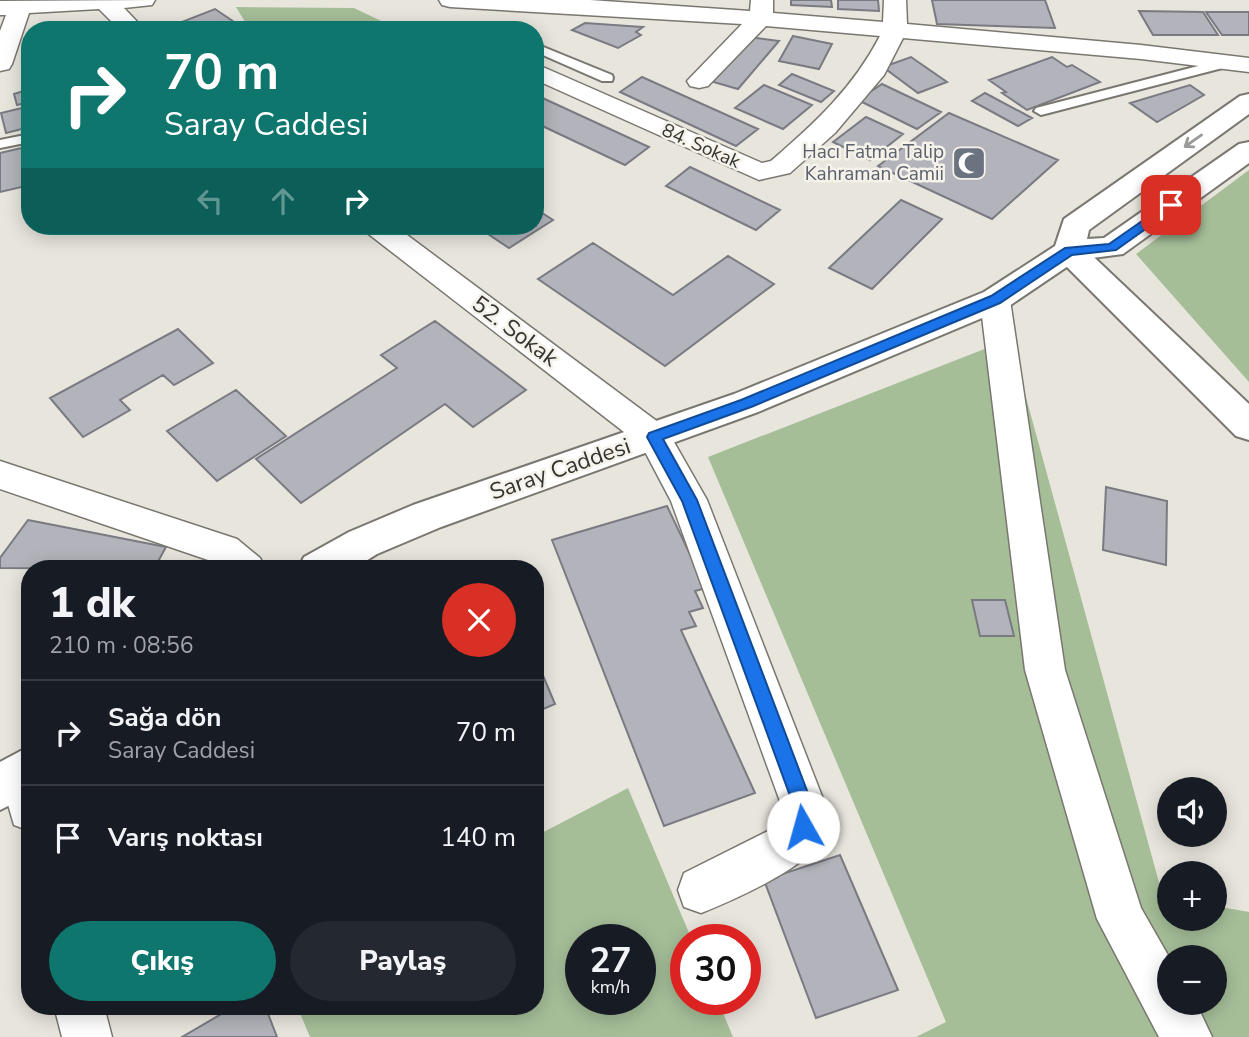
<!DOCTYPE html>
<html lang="tr">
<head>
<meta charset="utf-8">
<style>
  body { margin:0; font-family:"Nunito Sans",sans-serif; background:#242831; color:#f1f3f6; height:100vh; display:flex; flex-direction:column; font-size:26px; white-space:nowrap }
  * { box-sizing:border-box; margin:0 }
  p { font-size:23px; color:#9ea1a6 }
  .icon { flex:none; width:38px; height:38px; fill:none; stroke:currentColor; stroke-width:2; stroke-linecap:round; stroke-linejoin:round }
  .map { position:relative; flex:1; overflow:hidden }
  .panel { position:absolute; left:21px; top:560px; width:523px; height:455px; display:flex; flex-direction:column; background:#171b24; border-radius:28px; box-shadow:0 4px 18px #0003 }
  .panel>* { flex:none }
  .top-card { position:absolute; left:21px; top:21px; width:523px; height:214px; border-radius:28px; box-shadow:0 4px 18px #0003; background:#0f766e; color:#fff; overflow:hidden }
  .controls { position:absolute; left:1157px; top:777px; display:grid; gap:14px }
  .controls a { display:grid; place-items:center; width:70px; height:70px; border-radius:50%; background:#171b24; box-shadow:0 4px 18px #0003; font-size:35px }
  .speed { position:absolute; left:565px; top:924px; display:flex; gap:14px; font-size:35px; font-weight:700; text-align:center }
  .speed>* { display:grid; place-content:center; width:91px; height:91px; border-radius:50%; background:#171b24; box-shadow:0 4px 18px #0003; line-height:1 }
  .speed small { font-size:18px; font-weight:400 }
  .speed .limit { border:10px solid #d22; background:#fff; color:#111 }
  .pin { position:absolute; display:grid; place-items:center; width:60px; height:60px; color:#fff; margin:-30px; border-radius:14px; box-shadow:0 4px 10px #0006 }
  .me { position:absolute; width:77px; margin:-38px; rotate:353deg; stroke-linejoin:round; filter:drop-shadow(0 0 5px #0008) }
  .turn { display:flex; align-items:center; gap:24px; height:147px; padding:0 28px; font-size:32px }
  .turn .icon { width:91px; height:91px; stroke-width:2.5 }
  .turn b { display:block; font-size:49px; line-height:60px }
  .lanes { display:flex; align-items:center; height:66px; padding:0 28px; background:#0003; justify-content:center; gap:35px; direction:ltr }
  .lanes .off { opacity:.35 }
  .round { display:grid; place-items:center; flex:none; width:74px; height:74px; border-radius:37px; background:#242831 }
  .overview { display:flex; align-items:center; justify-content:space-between; height:119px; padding:0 28px }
  h1 { font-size:42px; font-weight:800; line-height:52px }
  .primary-button { display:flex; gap:14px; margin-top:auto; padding:14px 28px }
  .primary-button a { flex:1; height:80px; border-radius:42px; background:#0f766e; color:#fff; font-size:28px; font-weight:800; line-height:80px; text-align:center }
  .primary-button a+a { background:#242831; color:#f1f3f6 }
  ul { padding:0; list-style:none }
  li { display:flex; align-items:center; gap:21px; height:105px; padding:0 28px; border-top:2px solid #363941 }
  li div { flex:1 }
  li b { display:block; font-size:26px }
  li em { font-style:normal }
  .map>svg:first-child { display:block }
</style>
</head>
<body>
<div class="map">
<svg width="1249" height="1037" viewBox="0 0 1249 1037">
  <rect width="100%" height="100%" fill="#e8e5dd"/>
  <path fill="#a5be98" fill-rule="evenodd" d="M236 7 354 8 400 30H250Z
    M1249 170V382L1136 254Z
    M1010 339 1163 897 1169 899V919H1214L1215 906 1249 912V1037H916L946 1022 708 457ZM1169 957H1214V1003H1169Z
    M628 788 692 940H686V999H717L733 1037H310L297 1006H536V836ZM581 940H640V999H581Z"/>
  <path fill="#b3b3bb" stroke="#7a7a82" stroke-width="2" d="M791 0H831L832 7 791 5Z
    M838 0H878L879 11 838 9Z
    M932 0H1045L1055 28 937 24Z
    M215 9 246 30H180L174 25Z
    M1139 11 1203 12 1218 35H1153Z
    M1206 12H1249V35H1222Z
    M103 23 101 30H48L49 27Z
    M585 23 643 27 636 32 641 35 618 48 572 30Z
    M793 36 832 44 819 69 779 61Z
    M748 37 779 41 738 89 710 81Z
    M911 57 947 82 918 93 883 67Z
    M1052 57 1067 67 1072 65 1100 82 1027 110 1002 93 1006 92 989 80Z
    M792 74 834 91 821 102 779 85Z
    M642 77 758 129 736 146 620 92Z
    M882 84 941 112 917 129 858 100Z
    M764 85 812 105 783 129 735 108Z
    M1190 85 1204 95 1157 122 1130 103Z
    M30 89V102L17 105 14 94Z
    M985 93 1032 118 1018 126 972 101Z
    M536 95 649 147 625 165 536 123Z
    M30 106V127L6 133 1 113Z
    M949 113 1058 160 992 219 878 166Z
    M866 117 903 134 870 160 833 142Z
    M30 146V185L0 192V153Z
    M690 167 780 210 756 230 666 186Z
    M901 200 942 219 872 289 829 268Z
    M536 209 553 220 509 248 476 226H536Z
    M593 243 673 295 728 256 774 284 665 366 538 279Z
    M435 321 526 390 473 427 445 404 301 503 256 459 397 368 381 355Z
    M178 329 213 363 174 385 163 375 120 400 130 410 83 437 50 398Z
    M236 390 286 436 217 481 167 431Z
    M1106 487 1167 501 1166 565 1103 550Z
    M667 506 706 588 695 591 703 608 689 612 696 626 681 630 755 793 664 826 552 540Z
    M28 520 166 547 154 569 0 568V558Z
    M972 600H1005L1014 636H980Z
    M536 659 555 704 536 712Z
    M840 855 898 990 816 1018 764 880Z
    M235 1006H265L277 1037H182Z"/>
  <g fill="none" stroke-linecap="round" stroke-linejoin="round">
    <g stroke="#79776f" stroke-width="4">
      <path id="service" d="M536 44 612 75 613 78 612 81H602L536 52Z
        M1229 58 1234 59V65L1041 115 1034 111 1036 108Z
        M30 134V142L0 148V140Z"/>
    </g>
    <g stroke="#79776f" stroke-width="3">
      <path id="minor" d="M155 0 152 5 124 8 145 30H120L99 9 29 13 12 64 9 69 0 71V31L6 15H0V1Z
        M439 0H590L750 11 751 0H773V13L883 22 884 0H906L907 24 1141 45 1249 58V72L1141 59 903 38 884 75 835 133 790 173 759 180 536 80V64L762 163 771 161C815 123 853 88 880 36L766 26 708 86 699 88 690 86 687 81 742 24 450 7 442 5Z
        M362 226H395L666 428 707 500 825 804C825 817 826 829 820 841 805 869 731 901 701 913L684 907 678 890 684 873 772 829 781 819V804L671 501 642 446 366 232Z
        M995 290 1006 293 1010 300 1065 670 1141 908 1169 957V1003H1196L1212 1037H1159L1097 919 1025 670 980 300 984 293Z
        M0 461 237 539 260 558 266 569H220L211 561 0 489Z
        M21 753 30 756V831L14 825 0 777 6 759Z
        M54 1006H104L112 1037H62Z"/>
    </g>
    <g stroke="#79776f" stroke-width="4">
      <path id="tertiary" d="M1069 241 1080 244 1249 404V440L1236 436 1058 258 1054 251 1058 244Z"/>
    </g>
    <g stroke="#79776f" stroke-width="4">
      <path id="primary" d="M1249 94V114L1089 230 1087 239 1104 238 1239 144 1249 142V163L1123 254 1077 260 1006 308 758 412 441 527 377 554 353 569H298L304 557 349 532 413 505 734 394 984 292 1055 246 1064 219 1240 96Z
        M30 746V795L0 810V762Z"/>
    </g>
    <use href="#service" fill="#fff" fill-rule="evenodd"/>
    <use href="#minor" fill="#fff" fill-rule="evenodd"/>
    <use href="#tertiary" fill="#fff" fill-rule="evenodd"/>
    <use href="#primary" fill="#fff" fill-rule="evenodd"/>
  </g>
  <defs><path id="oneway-shaft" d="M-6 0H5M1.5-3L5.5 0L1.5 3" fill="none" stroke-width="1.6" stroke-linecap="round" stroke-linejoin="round" transform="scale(1.75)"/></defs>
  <use stroke="#9a9a98" href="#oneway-shaft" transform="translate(1193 141) rotate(145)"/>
  <path fill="#1a73e8" stroke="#114b97" stroke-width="2" d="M1171 201 1175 203V208L1116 250 1072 255 1000 303 751 407 663 439 697 500 812 804 813 827 810 834 803 837 796 834 793 827V804L682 501 647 437 649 433 741 400 991 296 1065 248 1109 244Z"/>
  <defs>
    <g id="mosque-square" transform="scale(1.75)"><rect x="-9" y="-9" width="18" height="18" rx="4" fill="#6b7280" stroke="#f5f2ea"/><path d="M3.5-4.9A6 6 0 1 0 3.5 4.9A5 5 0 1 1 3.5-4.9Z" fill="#fff"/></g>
  </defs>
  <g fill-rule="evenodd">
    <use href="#mosque-square" x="969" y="163"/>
  </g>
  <g text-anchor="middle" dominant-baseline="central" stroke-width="5" stroke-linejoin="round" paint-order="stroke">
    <g font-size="19" fill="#353431" stroke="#f5f2ea">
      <text transform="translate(701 146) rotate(24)">84. Sokak</text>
    </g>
    <g font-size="19" fill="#5b616d" stroke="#f5f2ea" text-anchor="end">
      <text x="944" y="152">Hacı Fatma Talip<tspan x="944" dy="22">Kahraman Camii</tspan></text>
    </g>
    <g font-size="23" fill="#353431" stroke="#f5f2ea">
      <text transform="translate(515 331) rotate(37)">52. Sokak</text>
      <text transform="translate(560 469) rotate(-19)">Saray Caddesi</text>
    </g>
  </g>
</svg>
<div class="controls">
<a><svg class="icon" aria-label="sound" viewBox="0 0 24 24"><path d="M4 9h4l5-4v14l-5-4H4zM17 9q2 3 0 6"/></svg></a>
<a>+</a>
<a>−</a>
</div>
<div class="speed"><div>27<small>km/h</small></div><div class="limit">30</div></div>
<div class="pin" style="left:1171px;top:205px;background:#d93025"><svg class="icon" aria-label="arrive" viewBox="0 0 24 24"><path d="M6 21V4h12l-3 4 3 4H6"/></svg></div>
<svg class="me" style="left:803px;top:827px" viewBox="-20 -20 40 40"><circle r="19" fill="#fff"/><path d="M0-13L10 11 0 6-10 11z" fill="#1a73e8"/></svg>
<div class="top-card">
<div class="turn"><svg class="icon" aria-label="right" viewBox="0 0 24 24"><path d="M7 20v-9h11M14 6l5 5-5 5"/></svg><div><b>70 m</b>Saray Caddesi</div></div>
<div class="lanes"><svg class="icon off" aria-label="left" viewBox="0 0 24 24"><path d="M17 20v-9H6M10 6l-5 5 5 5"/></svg><svg class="icon off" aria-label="ahead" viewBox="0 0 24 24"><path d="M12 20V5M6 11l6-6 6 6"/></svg><svg class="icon" aria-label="right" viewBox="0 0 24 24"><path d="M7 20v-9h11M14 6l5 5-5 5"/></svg></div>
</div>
<section class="panel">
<div class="overview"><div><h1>1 dk</h1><p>210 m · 08:56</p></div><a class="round" style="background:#d93025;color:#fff"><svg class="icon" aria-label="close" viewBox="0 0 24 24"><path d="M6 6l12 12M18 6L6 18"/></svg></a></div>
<ul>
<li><svg class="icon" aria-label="right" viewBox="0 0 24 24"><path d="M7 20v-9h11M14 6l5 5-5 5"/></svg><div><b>Sağa dön</b><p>Saray Caddesi</p></div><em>70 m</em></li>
<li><svg class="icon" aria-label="arrive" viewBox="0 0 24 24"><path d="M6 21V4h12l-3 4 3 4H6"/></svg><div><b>Varış noktası</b></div><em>140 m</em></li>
</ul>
<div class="primary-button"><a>Çıkış</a><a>Paylaş</a></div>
</section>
</div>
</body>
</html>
